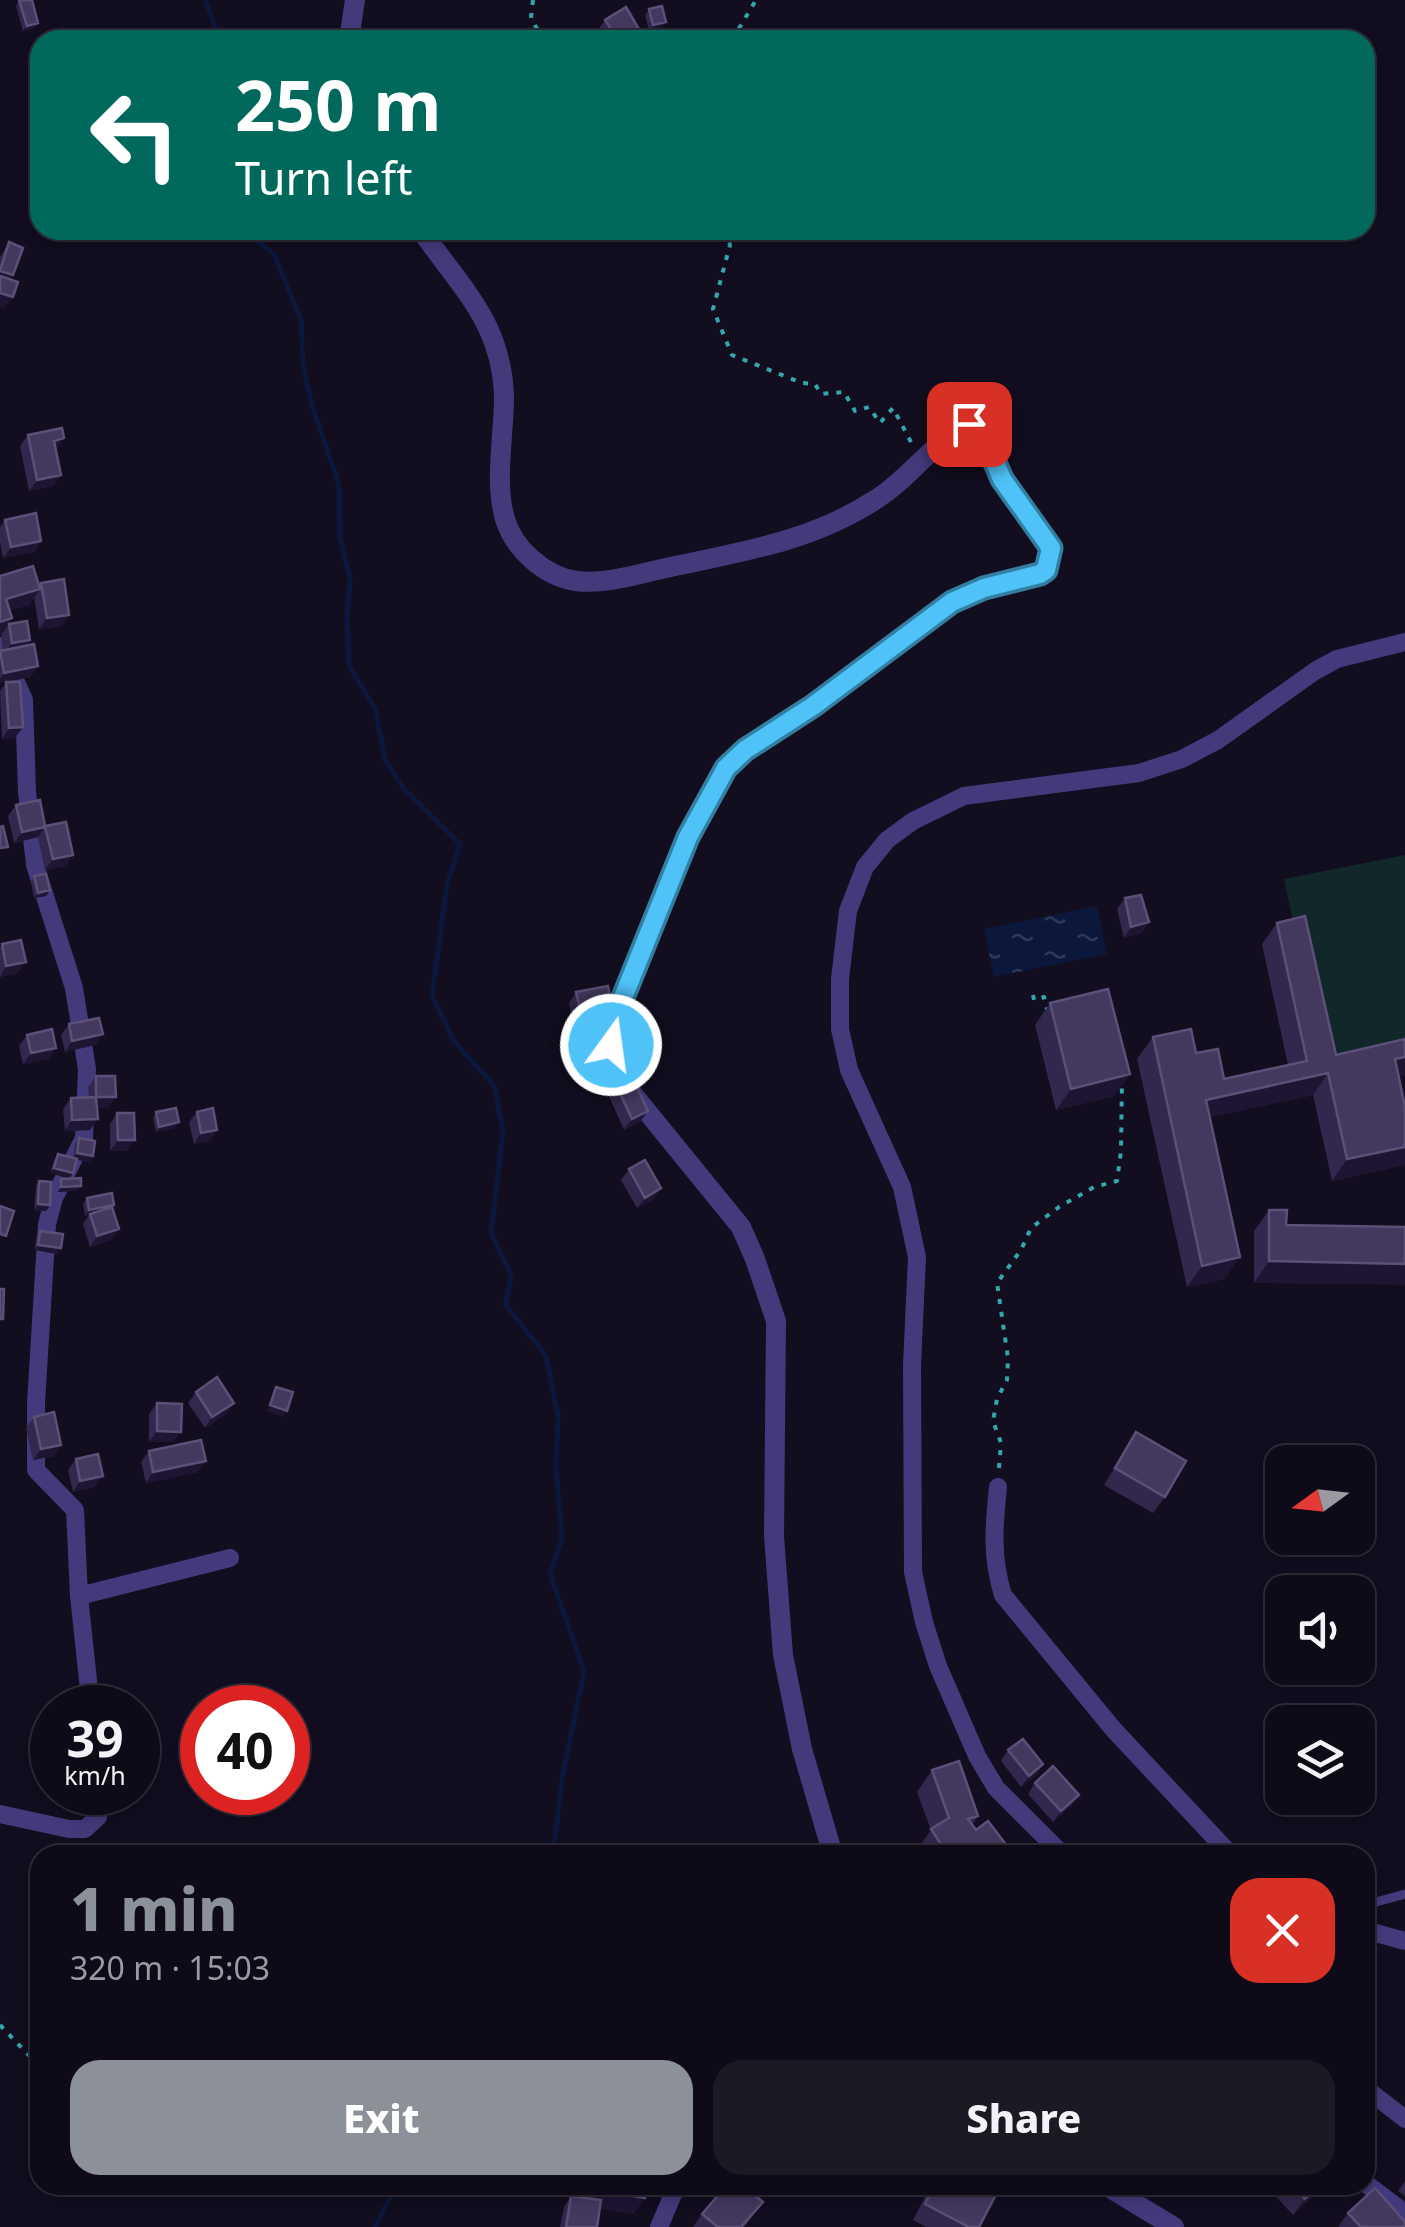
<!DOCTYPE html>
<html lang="en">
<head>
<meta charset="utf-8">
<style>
  body { margin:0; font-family:"Noto Sans",sans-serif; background:#1c1824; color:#f1f3f6; height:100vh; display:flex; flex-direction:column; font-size:38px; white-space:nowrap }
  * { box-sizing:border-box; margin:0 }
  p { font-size:32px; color:#9b9aa1 }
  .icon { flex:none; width:55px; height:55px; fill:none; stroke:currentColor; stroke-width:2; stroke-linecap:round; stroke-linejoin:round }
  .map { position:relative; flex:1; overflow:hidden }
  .panel { position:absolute; left:30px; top:1845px; width:1345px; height:350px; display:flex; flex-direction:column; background:#0e0a17; border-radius:30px; box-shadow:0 5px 15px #0003,0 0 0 2px #2e2b36 }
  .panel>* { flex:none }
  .banner { position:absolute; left:30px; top:30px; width:1345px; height:210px; border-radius:30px; box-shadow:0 5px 15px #0003,0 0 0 2px #2e2b36; background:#00695c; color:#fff; overflow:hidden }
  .needle { width:65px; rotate:255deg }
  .tools { position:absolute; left:1265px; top:1445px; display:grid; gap:20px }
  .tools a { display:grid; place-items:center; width:110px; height:110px; border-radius:20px; background:#0e0a17; box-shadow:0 5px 15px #0003,0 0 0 2px #2e2b36; font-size:50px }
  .speed { position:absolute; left:30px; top:1685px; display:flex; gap:20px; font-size:50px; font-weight:700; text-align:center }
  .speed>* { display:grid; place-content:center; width:130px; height:130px; border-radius:50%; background:#0e0a17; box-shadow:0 5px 15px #0003,0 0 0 2px #2e2b36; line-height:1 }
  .speed small { font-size:25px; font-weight:400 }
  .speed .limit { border:15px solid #d22; background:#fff; color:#111 }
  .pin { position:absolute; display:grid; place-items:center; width:85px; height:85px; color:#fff; margin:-42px; border-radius:20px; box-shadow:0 5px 15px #0006 }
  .me { position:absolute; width:110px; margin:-55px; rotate:14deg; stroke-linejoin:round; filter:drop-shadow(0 0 8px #0008) }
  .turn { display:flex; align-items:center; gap:35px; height:210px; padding:0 40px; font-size:45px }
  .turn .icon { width:130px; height:130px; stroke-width:2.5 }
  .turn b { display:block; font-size:70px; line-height:85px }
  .round { display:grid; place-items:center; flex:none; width:105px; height:105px; border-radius:30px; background:#1c1824 }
  .head { display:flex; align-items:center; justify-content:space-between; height:170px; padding:0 40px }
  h1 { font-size:60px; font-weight:800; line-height:75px; color:#8c9099 }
  .primary-button { display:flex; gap:20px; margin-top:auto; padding:20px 40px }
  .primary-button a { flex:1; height:115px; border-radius:30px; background:#8c9099; color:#fff; font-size:40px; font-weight:800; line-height:115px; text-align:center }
  .primary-button a+a { background:#1c1824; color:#f1f3f6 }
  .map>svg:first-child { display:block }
</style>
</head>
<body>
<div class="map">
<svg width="1405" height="2227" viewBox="0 0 1405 2227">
  <defs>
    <pattern id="water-ripples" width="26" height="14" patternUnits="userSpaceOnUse" patternTransform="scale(2.5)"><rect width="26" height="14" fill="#0b173b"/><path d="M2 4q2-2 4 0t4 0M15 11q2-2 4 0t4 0" fill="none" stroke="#2e3858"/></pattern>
  </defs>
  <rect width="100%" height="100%" fill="#120d1f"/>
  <path fill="#112729" d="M1405 855V1051L1324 1066 1284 879Z"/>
  <path fill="url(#water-ripples)" d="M1097 906 1107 954 994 977 984 929Z"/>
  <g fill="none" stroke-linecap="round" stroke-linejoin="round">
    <path stroke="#0b173b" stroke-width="5" d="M206 2 220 40
      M243 230 274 254 301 320 303 365 313 409 339 484 340 539 350 577 347 617 349 666 375 708 385 760 403 788 460 844 447 885 432 996 454 1041 495 1087 503 1132 491 1233 511 1275 506 1305 546 1356 558 1416 556 1468 562 1538 550 1574 584 1671 562 1779 553 1855
      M375 2227 396 2185"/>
    <path stroke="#32a7ac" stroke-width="4" stroke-dasharray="5 8" stroke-linecap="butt" d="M533 0 531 18 543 40
      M555 40 590 36 592 40
      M663 40 685 32 719 40
      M732 40 756 0
      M726 230 730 245 713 309 732 355 802 383 815 384 821 394 844 392 855 411 869 407 880 423 893 408 912 444
      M1033 995 1034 1000 1044 997 1048 1013
      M999 1468 1001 1443 993 1421 997 1399 1007 1380 1008 1358 997 1283 1021 1250 1031 1228 1059 1207 1094 1187 1117 1181 1121 1151 1122 1080
      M0 2025 40 2067"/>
    <path stroke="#433a7c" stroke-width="9" d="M1365 1905 1405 1894"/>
    <path stroke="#433a7c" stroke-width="18" d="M0 646 24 700 27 792 35 865 74 988 87 1069 84 1138 54 1198 47 1224 36 1403V1470L75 1510 79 1596 91 1708
      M998 1487C994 1525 991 1557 1003 1595L1114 1730 1231 1855
      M79 1596 230 1558
      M0 1814 69 1829H85L98 1817 100 1792
      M1063 1855 996 1788 977 1756 938 1666 924 1622 913 1572 912 1365 917 1257 902 1187 849 1070 840 1029V979L848 911 865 867 887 840 913 821 964 796 1139 773 1182 759 1218 740 1315 671 1337 659 1405 642
      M1365 1930 1405 1941
      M1365 2088 1405 2119
      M1365 2183 1405 2213
      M659 2227 677 2185"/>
    <path stroke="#433a7c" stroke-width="20" d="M349 40 355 0
      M421 230C460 287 502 322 504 397 504 436 494 481 505 519 514 549 544 576 576 581 605 585 638 574 666 568 740 552 810 542 875 500 912 477 930 444 969 424L982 432 1002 479 1051 548 1050 562 1040 574 984 588 952 602 838 688 745 750 726 768 688 837 612 1027 611 1045 623 1082 741 1227 755 1259 776 1321 774 1536 783 1655 802 1749 833 1855
      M1105 2185 1174 2227"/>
  </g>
  <path fill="#32274c" d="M19 0 38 23 35 28 23 31 16 6Z
    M649 9 663 27 649 31 645 15Z
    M605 20 632 40H603L597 31Z
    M9 242 13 275 10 279 5 308 0 307V257Z
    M28 435 56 450 61 475 53 486 29 491 20 446Z
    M5 520 41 541 34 552 3 558 0 543V527Z
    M0 576 39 586 41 583 69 615 62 626 39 629 34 597 29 605 10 610 12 618 1 635Z
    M9 624 30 640 26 645 31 677 0 683V651L3 650 1 635Z
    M6 682 23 727 15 738 2 739 0 691Z
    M16 805 45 826 73 855 65 866 45 870 38 837 14 843 8 816Z
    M34 876 50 890 46 896 34 898 31 882Z
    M1125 898 1142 933 1124 938 1117 909Z
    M1277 923 1336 1055 1405 1075 1398 1077 1405 1107V1165L1332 1181 1313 1095 1210 1117 1225 1279 1187 1287 1137 1059 1153 1037 1196 1053 1224 1079 1288 1065 1262 944Z
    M2 944 18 973 0 977V947Z
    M608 986 613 1056 598 1059 591 1024 574 1028 569 1003 576 992Z
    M1050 1003 1130 1074 1114 1096 1056 1110 1035 1025Z
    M69 1024 103 1034 95 1045 65 1052 61 1035Z
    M27 1035 56 1048 48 1059 23 1064 19 1046Z
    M611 1074 640 1122 624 1130 604 1085Z
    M96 1076 108 1108H97L90 1130 65 1131 63 1109 71 1098 89 1097 88 1087Z
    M156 1112 175 1128 156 1132 153 1118Z
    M197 1112 210 1141 194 1144 189 1122Z
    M117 1113 127 1151H110V1124Z
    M79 1138 93 1156 89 1162 77 1160 50 1173 54 1160 58 1154 73 1158 75 1144Z
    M629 1169 661 1188 654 1199 637 1208 621 1180Z
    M39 1181 50 1205 46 1211 34 1210 36 1186Z
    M87 1198 112 1208 119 1229 111 1240 90 1247 83 1224 89 1215 85 1216 83 1204Z
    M1269 1210 1286 1225 1405 1227 1254 1283V1231Z
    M40 1231 61 1248 57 1254 35 1250 36 1237Z
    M196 1392 234 1403 226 1414 205 1428 188 1403Z
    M157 1403 173 1442H149V1414Z
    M34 1417 61 1445 54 1456 33 1460 26 1428Z
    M1136 1432 1165 1497 1153 1513 1104 1485Z
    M149 1451 198 1472 146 1483 141 1462Z
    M76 1459 95 1487 73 1492 68 1470Z
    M1008 1750 1043 1764 1036 1775 1021 1787 1001 1761Z
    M932 1770 978 1816 972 1825 976 1830 1015 1855H919L916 1851 931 1830 917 1792Z
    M1035 1783 1079 1795 1071 1806 1053 1822 1028 1794Z
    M1405 2181V2196L1398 2191Z
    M584 2185H647L645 2198 633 2214 600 2208 597 2227H560L564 2207 571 2196 582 2197Z
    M931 2185H1001L979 2227H926L913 2220Z
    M1265 2185H1325L1293 2215Z
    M1348 2213 1405 2227H1338Z
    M702 2214 751 2218 744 2227H693Z"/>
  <path fill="#1e1532" d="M666 22 663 27 649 31 653 25Z
    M38 23 35 28 23 31 27 26Z
    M639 29 632 40H622Z
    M0 271 13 275 5 286 0 284Z
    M0 293 13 297 5 308 0 307Z
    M64 438 57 449 54 441Z
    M61 475 53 486 29 491 37 480Z
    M41 541 34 552 3 558 11 547Z
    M40 589 29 605 0 613 6 599Z
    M69 615 62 626 39 629 47 618Z
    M12 618 1 635H0V622Z
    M30 640 22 651 4 654 12 643Z
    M38 666 31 677 0 683V679L4 673Z
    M23 727 15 738 2 739 9 728Z
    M45 827 38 837 14 843 22 832Z
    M73 855 65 866 45 870 53 859Z
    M50 890 46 896 34 898 38 893Z
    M1149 922 1142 933 1124 938 1131 927Z
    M26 962 18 973 0 977 6 966Z
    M599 1013 591 1024 574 1028 582 1017Z
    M103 1034 95 1045 65 1052 72 1041Z
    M620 1045 613 1056 598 1059 606 1048Z
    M56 1048 48 1059 23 1064 31 1053Z
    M1405 1057V1075L1380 1081 1395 1059Z
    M1328 1073 1313 1095 1191 1121 1206 1100Z
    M1130 1074 1114 1096 1056 1110 1071 1089Z
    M96 1097H116L108 1108H89Z
    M648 1111 640 1122 624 1130 632 1119Z
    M98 1119 90 1130 65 1131 72 1120Z
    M179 1122 175 1128 156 1132 159 1127Z
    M217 1130 210 1141 194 1144 201 1133Z
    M118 1140H135L127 1151H110Z
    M1405 1147V1165L1332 1181 1347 1159Z
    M77 1153 93 1156 89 1162 73 1159Z
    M54 1168 73 1173 69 1179 50 1173Z
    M81 1186 77 1191 58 1192 61 1187Z
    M661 1188 654 1199 637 1208 645 1198Z
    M38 1204 50 1205 46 1211 34 1210Z
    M114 1205 111 1210 85 1216 89 1210Z
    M119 1229 111 1240 90 1247 97 1236Z
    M38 1245 61 1248 57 1254 35 1250Z
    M1240 1257 1225 1279 1187 1287 1202 1266Z
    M1269 1261 1405 1264V1285L1254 1283Z
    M234 1403 226 1414 205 1428 212 1417Z
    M270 1405 287 1411 283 1417 266 1411Z
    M157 1431 181 1432 173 1442H149Z
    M61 1445 54 1456 33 1460 41 1449Z
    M206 1461 198 1472 146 1483 153 1472Z
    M103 1476 95 1487 73 1492 80 1481Z
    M1043 1764 1036 1775 1021 1787 1029 1776Z
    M1079 1795 1071 1806 1053 1822 1061 1811Z
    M1320 2185H1325L1293 2215 1305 2199Z
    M592 2189 645 2198 633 2214 581 2205Z"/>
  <path fill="#44385f" stroke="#5b5078" stroke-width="2.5" d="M19 0H32L38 23 27 26Z
    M662 6 666 22 653 25 649 9Z
    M626 7 639 29 622 40H618L605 20Z
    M9 242 23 248 13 275 0 271Z
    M0 276 18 282 13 297 0 293Z
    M62 428 64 438 54 441 61 475 37 480 28 435Z
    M36 513 41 541 11 547 5 520Z
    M33 566 40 589 6 599 12 618 0 622V576Z
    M64 579 69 615 47 618 41 583Z
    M27 621 30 640 12 643 9 624Z
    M34 644 38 666 4 673 0 651Z
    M6 682H20L23 727 9 728Z
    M40 800 45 826 66 822 73 855 53 859 45 827 22 832 16 805Z
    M3 826 8 847 0 848V827Z
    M46 874 50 890 38 893 34 876Z
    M1141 895 1149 922 1131 927 1125 898Z
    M1305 916 1336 1055 1405 1039V1057L1395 1059 1405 1107V1147L1347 1159 1328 1073 1206 1100 1240 1257 1202 1266 1153 1037 1191 1029 1196 1053 1218 1049 1224 1079 1307 1061 1277 923Z
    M21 940 26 962 6 966 2 944Z
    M608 986 620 1045 606 1048 599 1013 582 1017 576 992Z
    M1108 989 1130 1074 1071 1089 1050 1003Z
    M99 1018 103 1034 72 1041 69 1024Z
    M52 1029 56 1048 31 1053 27 1035Z
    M627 1066 648 1111 632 1119 611 1074Z
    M96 1076H115L116 1097H96Z
    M96 1097 98 1119 72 1120 71 1098Z
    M176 1108 179 1122 159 1127 156 1112Z
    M213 1108 217 1130 201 1133 197 1112Z
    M117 1113H134L135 1140H118Z
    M79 1138 95 1141 93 1156 77 1153Z
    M58 1154 77 1159 73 1173 54 1168Z
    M645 1160 661 1188 645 1198 629 1169Z
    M81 1178V1186L61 1187V1179Z
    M39 1181 51 1182 50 1205 38 1204Z
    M112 1193 114 1205 89 1210 87 1198Z
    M0 1206 14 1211 6 1236 0 1234Z
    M112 1207 119 1229 97 1236 90 1214Z
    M1269 1210H1287L1286 1225 1405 1227V1264L1269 1261Z
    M40 1231 63 1234 61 1248 38 1245Z
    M0 1289H4L3 1319H0Z
    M217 1377 234 1403 212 1417 196 1392Z
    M276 1387 293 1392 287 1411 270 1405Z
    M157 1403 182 1404 181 1432 157 1431Z
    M54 1412 61 1445 41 1449 34 1417Z
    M1136 1432 1186 1461 1165 1497 1115 1468Z
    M201 1440 206 1461 153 1472 149 1451Z
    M98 1454 103 1476 80 1481 76 1459Z
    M1023 1739 1043 1764 1029 1776 1008 1750Z
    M959 1761 978 1816 968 1819 976 1830 988 1821 1014 1855H948L931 1829 949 1818 932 1770Z
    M1053 1766 1079 1795 1061 1811 1035 1783Z
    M593 2185H647L645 2198 592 2189Z
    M727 2185H743L763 2202 741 2227H718L702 2214Z
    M934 2185H1001L979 2227H969L925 2204Z
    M1292 2185H1320L1305 2199Z
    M1375 2188 1405 2222V2227H1361L1348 2213Z
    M571 2196 601 2200 597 2227H566Z"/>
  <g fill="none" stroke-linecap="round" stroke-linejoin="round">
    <g stroke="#337fa1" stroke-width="25">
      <path id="route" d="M611 1045 620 1005 688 837 726 768 745 750 813 706 952 602 984 588 1040 574 1046 570 1051 548 1002 479 982 432 969 424"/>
    </g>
    <use href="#route" stroke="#4fc3f7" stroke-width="18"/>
  </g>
</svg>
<div class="tools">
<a><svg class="needle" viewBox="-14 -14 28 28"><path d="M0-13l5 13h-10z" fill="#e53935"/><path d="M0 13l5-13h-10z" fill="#9b9aa1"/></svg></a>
<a><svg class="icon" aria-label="sound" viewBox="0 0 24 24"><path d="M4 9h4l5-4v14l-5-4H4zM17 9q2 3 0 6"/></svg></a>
<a><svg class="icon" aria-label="layers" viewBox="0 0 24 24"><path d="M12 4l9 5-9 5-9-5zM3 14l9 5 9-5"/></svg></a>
</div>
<div class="speed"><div>39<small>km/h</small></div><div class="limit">40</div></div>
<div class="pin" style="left:969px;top:424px;background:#d93025"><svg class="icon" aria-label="arrive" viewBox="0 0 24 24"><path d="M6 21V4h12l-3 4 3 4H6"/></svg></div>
<svg class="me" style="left:611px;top:1045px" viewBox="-20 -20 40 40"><circle r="17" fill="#4fc3f7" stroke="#fff" stroke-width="3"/><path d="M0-11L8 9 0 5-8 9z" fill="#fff"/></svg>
<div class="banner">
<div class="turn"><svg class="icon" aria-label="left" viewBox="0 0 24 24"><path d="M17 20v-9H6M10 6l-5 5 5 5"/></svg><div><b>250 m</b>Turn left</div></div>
</div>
<section class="panel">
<div class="head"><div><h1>1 min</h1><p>320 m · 15:03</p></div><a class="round" style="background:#d93025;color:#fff"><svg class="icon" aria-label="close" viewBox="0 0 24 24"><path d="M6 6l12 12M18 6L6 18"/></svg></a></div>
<div class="primary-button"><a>Exit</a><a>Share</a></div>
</section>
</div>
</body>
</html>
